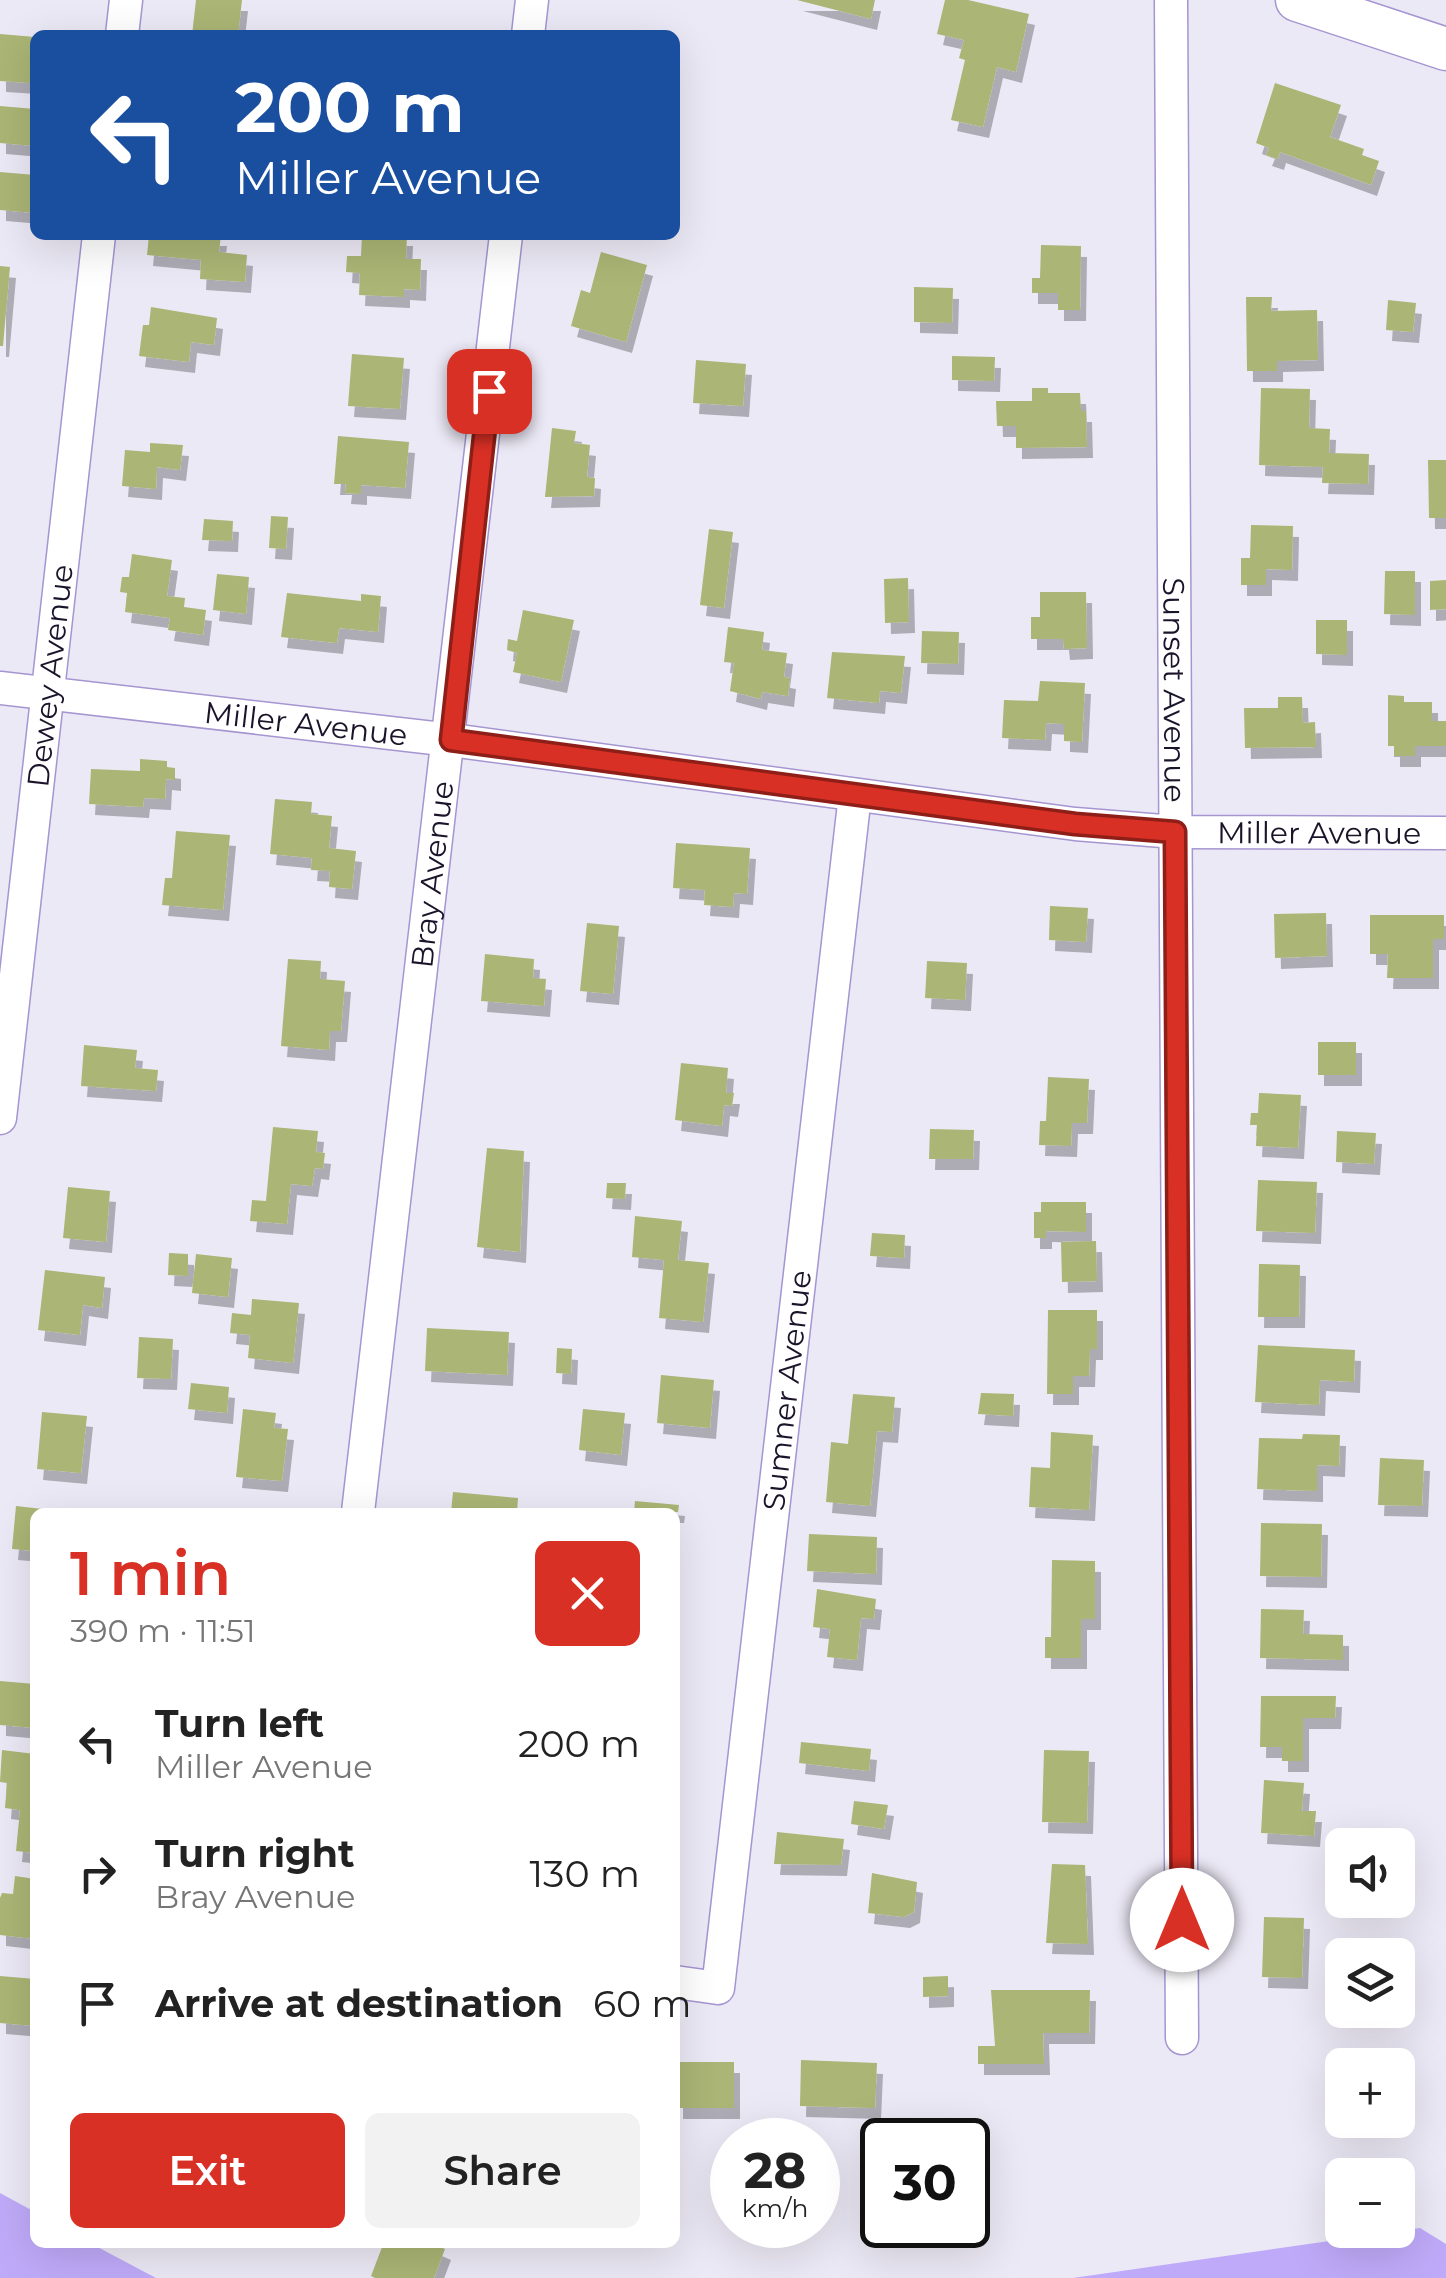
<!DOCTYPE html>
<html lang="en">
<head>
<meta charset="utf-8">
<style>
  body { margin:0; font-family:Montserrat,sans-serif; background:#f2f2f2; color:#222; height:100vh; display:flex; flex-direction:column; font-size:38px; white-space:nowrap }
  * { box-sizing:border-box; margin:0 }
  p { font-size:32px; color:#767676 }
  .icon { flex:none; width:55px; height:55px; fill:none; stroke:currentColor; stroke-width:2; stroke-linecap:round; stroke-linejoin:round }
  .map { position:relative; flex:1; overflow:hidden }
  .side { position:absolute; left:30px; top:1508px; width:650px; height:740px; display:flex; flex-direction:column; background:#fff; border-radius:15px; box-shadow:0 10px 40px #0002 }
  .side>* { flex:none }
  .banner { position:absolute; left:30px; top:30px; width:650px; height:210px; border-radius:15px; box-shadow:0 10px 40px #0002; background:#1a4fa0; color:#fff; overflow:hidden }
  .controls { position:absolute; left:1325px; top:1828px; display:grid; gap:20px }
  .controls a { display:grid; place-items:center; width:90px; height:90px; border-radius:15px; background:#fff; box-shadow:0 10px 40px #0002; font-size:50px }
  .speed { position:absolute; left:710px; top:2118px; display:flex; gap:20px; font-size:50px; font-weight:700; text-align:center }
  .speed>* { display:grid; place-content:center; width:130px; height:130px; border-radius:50%; background:#fff; box-shadow:0 10px 40px #0002; line-height:1 }
  .speed small { font-size:25px; font-weight:400 }
  .speed .limit { border:5px solid #111; border-radius:15px; background:#fff; color:#111 }
  .pin { position:absolute; display:grid; place-items:center; width:85px; height:85px; color:#fff; margin:-42px; border-radius:20px; box-shadow:0 5px 15px #0006 }
  .me { position:absolute; width:110px; margin:-55px; rotate:0deg; stroke-linejoin:round; filter:drop-shadow(0 0 8px #0008) }
  .turn { display:flex; align-items:center; gap:35px; height:210px; padding:0 40px; font-size:45px }
  .turn .icon { width:130px; height:130px; stroke-width:2.5 }
  .turn b { display:block; font-size:70px; line-height:85px }
  .round { display:grid; place-items:center; flex:none; width:105px; height:105px; border-radius:15px; background:#f2f2f2 }
  .overview { display:flex; align-items:center; justify-content:space-between; height:170px; padding:0 40px }
  h1 { font-size:60px; font-weight:600; line-height:75px; color:#d93025 }
  .cta { display:flex; gap:20px; margin-top:auto; padding:20px 40px }
  .cta a { flex:1; height:115px; border-radius:15px; background:#d93025; color:#fff; font-size:40px; font-weight:600; line-height:115px; text-align:center }
  .cta a+a { background:#f2f2f2; color:#222 }
  ul { padding:0; list-style:none }
  li { display:flex; align-items:center; gap:30px; height:130px; padding:0 40px }
  li div { flex:1 }
  li b { display:block; font-size:38px }
  li em { font-style:normal }
  .map>svg:first-child { display:block }
</style>
</head>
<body>
<div class="map">
<svg width="1446" height="2278" viewBox="0 0 1446 2278">
  <defs>
    <filter id="shadow"><feDropShadow dx="6" dy="11" stdDeviation="0" flood-color="#0004"/></filter>
  </defs>
  <rect width="100%" height="100%" fill="#ece9f6"/>
  <path fill="#bfaaf9" d="M0 2193 35 2212V2242L90 2243 156 2278H0Z
    M1420 2228 1446 2244V2278H1073Z"/>
  <path fill="#abb575" filter="url(#shadow)" d="M196 0H242L238 35H192Z
    M797 0H875L871 19Z
    M945 0H968L1029 14 1016 72 997 67 983 127 951 120 965 60 959 58 964 40 937 34Z
    M0 34 35 37 31 83 0 81Z
    M1275 83 1341 105 1330 137 1364 149 1362 155 1379 161 1371 185 1280 152 1278 159 1266 155 1269 148 1256 143Z
    M0 106 35 109V146L0 143Z
    M0 172 35 175V213L0 210Z
    M149 235H221L219 252 247 255 245 282 200 279 201 260 147 255Z
    M362 235H407L406 259H421L420 290 404 289V297L359 295 360 273 346 272 347 256H361Z
    M1041 245 1081 246 1080 310H1058V293H1032V278H1040Z
    M601 252 647 265 626 342 571 326 581 290 590 293Z
    M0 266 10 267 3 346H0Z
    M914 287 953 288 952 323 914 322Z
    M1246 297H1272L1271 311 1317 310 1318 360 1277 361V371H1247Z
    M1388 300 1416 303 1413 332 1386 330Z
    M151 307 217 318 214 345 191 342 189 362 139 356 143 325H149Z
    M352 354 404 358 400 409 348 406Z
    M952 356 995 357 994 381 952 380Z
    M696 360 746 364 743 406 693 403Z
    M1032 388H1048V393H1080L1081 411H1086L1087 447 1016 448V426H997L996 401H1032Z
    M1261 388 1310 389 1309 428 1330 429 1329 453 1369 454 1368 484 1322 483 1323 467 1259 465Z
    M552 428 576 431 574 443 590 445 587 477 595 478 594 496 545 497Z
    M338 436 409 442 405 488 361 485V494L345 493 346 484H334Z
    M150 443 183 445 180 470 157 467 156 489 122 486 125 450 150 452Z
    M1428 460H1446V518H1429Z
    M271 516 288 517 286 549 269 548Z
    M204 519 233 521 232 541 202 540Z
    M1251 525 1293 526 1292 570 1266 569V585H1241V558H1250Z
    M709 529 733 532 724 608 700 605Z
    M132 554 172 560 167 596 185 598 184 607 206 610 203 635 168 630 170 618 125 612 127 593 120 592 122 577H129Z
    M1385 571H1415V615L1384 614Z
    M217 574 249 577 246 614 213 610Z
    M908 578 909 622 885 623 884 579Z
    M1446 580V609L1430 610V581Z
    M1040 592H1086L1087 648 1064 649 1063 639H1031V617H1040Z
    M287 593 361 601V594L381 596 378 632 339 628 337 643 281 637Z
    M523 610 574 620 561 682 513 672 517 653 507 650 508 639 517 641Z
    M1316 620H1347V655L1316 654Z
    M728 627 764 632 762 650 787 653 784 677 790 678 788 696 762 692 761 699 730 691 734 663 724 662Z
    M922 631 959 632 958 664 921 663Z
    M832 652 905 656 901 693 880 691 879 703 827 698Z
    M1040 681 1085 683 1082 742 1064 741V724L1046 723 1045 740 1002 738 1004 700 1038 701Z
    M1388 695 1404 696V702H1432V721H1446V746H1415V756H1394V746H1388Z
    M1278 697H1302L1303 723 1315 722 1316 747 1245 748 1244 708H1278Z
    M140 759 167 761V767L175 768V780L166 779 165 799 144 798 143 807 89 804 91 769 140 771Z
    M275 799 312 802 311 814 332 816 329 848 356 851 352 889 329 887 330 871 311 870 312 858 270 854Z
    M176 831 230 835 223 910 162 905 165 878H172Z
    M676 843 750 848 747 894 734 893 733 907 704 905 705 890 673 888Z
    M1050 906 1088 908 1086 942 1049 940Z
    M1326 913 1327 956 1275 958 1274 914Z
    M1370 915H1444V939H1433V978H1387L1388 954H1370Z
    M587 923 619 926 613 994 580 991Z
    M485 954 534 959 533 978 546 979 544 1006 481 1001Z
    M288 959 321 961 320 979 345 981 341 1031H330L329 1050 281 1046Z
    M927 961 967 963 965 1000 925 998Z
    M1318 1042H1356V1075H1318Z
    M84 1045 137 1050 135 1068 158 1070 156 1091 81 1086Z
    M681 1063 728 1068 726 1093H734L732 1106 724 1105 722 1126 675 1120Z
    M1048 1077 1089 1079 1087 1123H1072L1071 1146 1039 1145 1040 1121H1046Z
    M1259 1093 1301 1095 1298 1148 1256 1146 1257 1125H1250L1251 1113H1258Z
    M273 1127 318 1131 316 1152 325 1153 323 1169 315 1168 312 1186 291 1184 287 1224 250 1221 252 1200 266 1201Z
    M930 1129 974 1130 973 1159H929Z
    M1337 1131 1376 1133 1374 1164 1336 1162Z
    M487 1148 524 1151 520 1252 477 1247Z
    M1258 1180 1317 1182 1315 1233 1256 1231Z
    M607 1183H626L625 1199 606 1198Z
    M68 1187 110 1191 106 1242 63 1238Z
    M1041 1202H1086V1232L1046 1231V1238H1034V1212H1041Z
    M635 1216 682 1221 678 1260 709 1263 703 1322 659 1318 664 1260 632 1257Z
    M872 1233 905 1235 904 1258 870 1256Z
    M1096 1241 1097 1281 1062 1282 1061 1242Z
    M169 1253 188 1254V1276L168 1275Z
    M196 1254 232 1258 228 1297 192 1293Z
    M1259 1264 1300 1265 1299 1317H1258Z
    M45 1270 105 1277 102 1308 83 1305 80 1335 38 1330Z
    M252 1299 299 1303 293 1363 248 1358 250 1335 230 1333 232 1313 251 1315Z
    M1048 1310H1097V1349H1090L1089 1376H1073V1394H1047Z
    M427 1328 509 1332 507 1375 425 1371Z
    M139 1337 173 1339 171 1379 137 1378Z
    M1258 1345 1355 1350 1354 1382 1320 1380 1319 1405 1255 1402Z
    M557 1348 572 1349 571 1374 556 1373Z
    M661 1375 714 1380 710 1428 657 1423Z
    M191 1383 229 1387 227 1413 188 1409Z
    M981 1393 1014 1394 1013 1416 978 1414Z
    M853 1394 895 1397 892 1432 877 1431 870 1506 826 1502 831 1442 848 1444Z
    M243 1409 276 1413 274 1428 288 1429 282 1481 236 1477Z
    M583 1409 625 1413 621 1455 579 1450Z
    M42 1412 87 1416 81 1473 37 1469Z
    M1051 1432 1093 1435 1089 1510 1029 1507 1031 1467 1050 1468Z
    M1303 1434 1340 1435 1339 1466 1317 1465V1491L1257 1489 1259 1438 1302 1439Z
    M1380 1458 1424 1460 1422 1506 1378 1505Z
    M453 1492 518 1498 517 1512H451Z
    M635 1501 679 1505 678 1512H634Z
    M16 1506 51 1510 35 1512V1551L12 1549Z
    M1261 1523 1322 1524 1321 1577 1260 1576Z
    M809 1534 877 1537 876 1574 807 1571Z
    M1052 1560 1095 1561V1619H1081V1658H1045V1637H1051Z
    M817 1589 876 1599 874 1619 861 1618 857 1660 827 1657 830 1629 813 1627Z
    M1261 1609 1304 1610 1303 1634 1343 1635V1660L1260 1658Z
    M0 1681 35 1684V1728L0 1725Z
    M1261 1696H1336L1335 1718H1303V1761H1282V1747H1260Z
    M801 1742 871 1749 869 1771 799 1763Z
    M2 1750 35 1754V1853L16 1851 20 1810 5 1808 7 1783 0 1782Z
    M1044 1750 1089 1751 1087 1823 1042 1822Z
    M1264 1780 1304 1783 1302 1811H1316L1314 1836 1261 1833Z
    M854 1801 888 1805 884 1829 851 1824Z
    M777 1832 844 1839 841 1865 774 1864Z
    M1052 1864 1085 1865 1088 1944 1046 1943Z
    M872 1873 917 1882 914 1912 904 1917 868 1913Z
    M15 1876 35 1879V1939L0 1935V1898L2 1893 13 1894Z
    M1264 1917 1304 1918 1302 1978 1262 1977Z
    M0 1976 35 1979V2026L0 2023Z
    M948 1976V1996L923 1997V1977Z
    M991 1990H1090L1089 2033H1043L1044 2064H978V2046H995Z
    M801 2060 877 2063 875 2108 800 2106Z
    M677 2062H734V2108H677Z
    M384 2242H429L445 2249 434 2278H375L371 2276Z"/>
  <g fill="none" stroke-linecap="round" stroke-linejoin="round">
    <g stroke="#a595d1" stroke-width="35">
      <g id="minor">
        <path id="s1" d="M1171 0 1182 2038"/>
        <path d="M122 35 126 0"/>
        <path d="M528 35 532 0"/>
        <path id="s2" d="M0 688 451 740 1075 824 1175 832 1446 833"/>
        <path id="s3" d="M0 1118 99 235"/>
        <path id="s4" d="M358 1512 506 235"/>
        <path id="s5" d="M675 1982 718 1988 855 795"/>
      </g>
    </g>
    <g stroke="#a595d1" stroke-width="45">
      <path id="tertiary" d="M1297 0 1446 49"/>
    </g>
    <use href="#minor" stroke="#fff" stroke-width="32"/>
    <use href="#tertiary" stroke="#fff" stroke-width="42"/>
  </g>
  <g fill="none" stroke-linecap="round" stroke-linejoin="round">
    <g stroke="#8d1f18" stroke-width="25">
      <path id="route" d="M489 391 451 740 1075 824 1175 832 1182 1920"/>
    </g>
    <use href="#route" stroke="#d93025" stroke-width="18"/>
  </g>
  <g text-anchor="middle" dominant-baseline="central" stroke-width="8" stroke-linejoin="round" paint-order="stroke">
    <g font-size="30" fill="#1a1329" stroke="#ece9f6">
      <text stroke="none"><textPath href="#s3" startOffset="445">Dewey Avenue</textPath></text>
      <text stroke="none"><textPath href="#s1" startOffset="690">Sunset Avenue</textPath></text>
      <text stroke="none"><textPath href="#s2" startOffset="308">Miller Avenue</textPath></text>
      <text stroke="none"><textPath href="#s2" startOffset="1328">Miller Avenue</textPath></text>
      <text stroke="none"><textPath href="#s4" startOffset="642">Bray Avenue</textPath></text>
      <text stroke="none"><textPath href="#s5" startOffset="645">Sumner Avenue</textPath></text>
    </g>
  </g>
</svg>
<div class="controls">
<a><svg class="icon" aria-label="sound" viewBox="0 0 24 24"><path d="M4 9h4l5-4v14l-5-4H4zM17 9q2 3 0 6"/></svg></a>
<a><svg class="icon" aria-label="layers" viewBox="0 0 24 24"><path d="M12 4l9 5-9 5-9-5zM3 14l9 5 9-5"/></svg></a>
<a>+</a>
<a>−</a>
</div>
<div class="speed"><div>28<small>km/h</small></div><div class="limit">30</div></div>
<div class="pin" style="left:489px;top:391px;background:#d93025"><svg class="icon" aria-label="arrive" viewBox="0 0 24 24"><path d="M6 21V4h12l-3 4 3 4H6"/></svg></div>
<svg class="me" style="left:1182px;top:1920px" viewBox="-20 -20 40 40"><circle r="19" fill="#fff"/><path d="M0-13L10 11 0 6-10 11z" fill="#d93025"/></svg>
<div class="banner">
<div class="turn"><svg class="icon" aria-label="left" viewBox="0 0 24 24"><path d="M17 20v-9H6M10 6l-5 5 5 5"/></svg><div><b>200 m</b>Miller Avenue</div></div>
</div>
<section class="side">
<div class="overview"><div><h1>1 min</h1><p>390 m · 11:51</p></div><a class="round" style="background:#d93025;color:#fff"><svg class="icon" aria-label="close" viewBox="0 0 24 24"><path d="M6 6l12 12M18 6L6 18"/></svg></a></div>
<ul>
<li><svg class="icon" aria-label="left" viewBox="0 0 24 24"><path d="M17 20v-9H6M10 6l-5 5 5 5"/></svg><div><b>Turn left</b><p>Miller Avenue</p></div><em>200 m</em></li>
<li><svg class="icon" aria-label="right" viewBox="0 0 24 24"><path d="M7 20v-9h11M14 6l5 5-5 5"/></svg><div><b>Turn right</b><p>Bray Avenue</p></div><em>130 m</em></li>
<li><svg class="icon" aria-label="arrive" viewBox="0 0 24 24"><path d="M6 21V4h12l-3 4 3 4H6"/></svg><div><b>Arrive at destination</b></div><em>60 m</em></li>
</ul>
<div class="cta"><a>Exit</a><a>Share</a></div>
</section>
</div>
</body>
</html>
